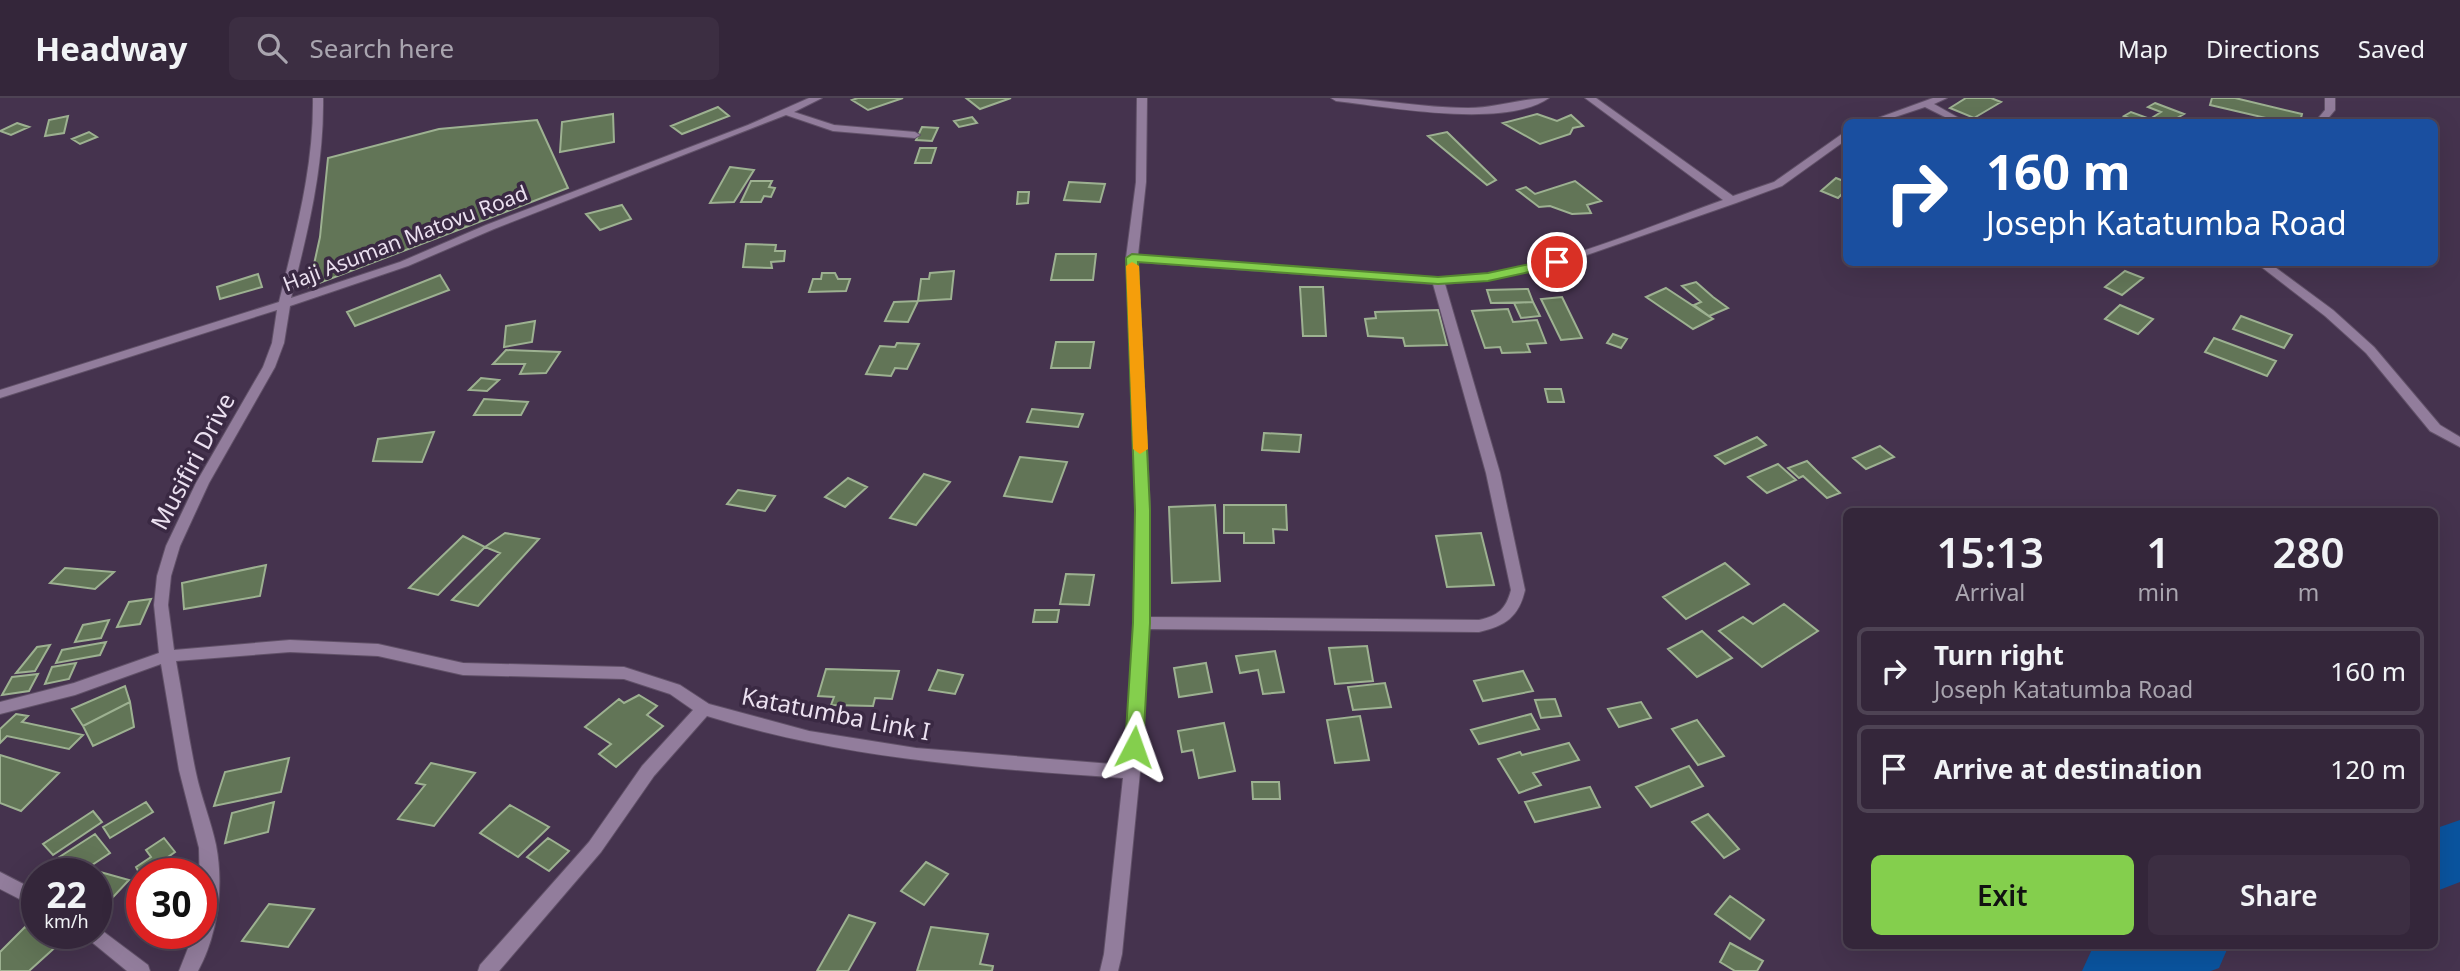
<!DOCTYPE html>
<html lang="en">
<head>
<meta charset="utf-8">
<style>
  body { margin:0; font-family:"Noto Sans",sans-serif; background:#3c2e42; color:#f1f3f6; height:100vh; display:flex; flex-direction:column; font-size:26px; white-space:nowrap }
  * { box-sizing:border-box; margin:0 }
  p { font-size:23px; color:#a9a5af }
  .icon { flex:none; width:38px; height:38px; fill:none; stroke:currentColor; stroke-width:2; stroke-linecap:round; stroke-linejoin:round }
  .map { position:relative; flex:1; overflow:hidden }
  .side { position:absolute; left:1843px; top:410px; width:595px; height:441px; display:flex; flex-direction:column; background:#34263a; border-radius:10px; box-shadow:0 7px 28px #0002,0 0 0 2px #4e4354 }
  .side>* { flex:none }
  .hud { position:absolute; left:1843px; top:21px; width:595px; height:147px; border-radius:10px; box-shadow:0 7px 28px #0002,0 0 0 2px #4e4354; background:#1a4fa0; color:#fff; overflow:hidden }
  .speed { position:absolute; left:21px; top:760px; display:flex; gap:14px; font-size:35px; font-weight:700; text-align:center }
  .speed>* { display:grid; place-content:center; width:91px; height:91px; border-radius:50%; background:#34263a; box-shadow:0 7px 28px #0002,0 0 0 2px #4e4354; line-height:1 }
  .speed small { font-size:18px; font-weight:400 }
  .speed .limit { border:10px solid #d22; background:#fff; color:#111 }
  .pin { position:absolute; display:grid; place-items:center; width:60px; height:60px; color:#fff; margin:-30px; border:4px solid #fff; border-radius:50%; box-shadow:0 2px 7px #0007 }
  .me { position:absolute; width:77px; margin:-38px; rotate:4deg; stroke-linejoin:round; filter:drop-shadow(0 0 5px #0008) }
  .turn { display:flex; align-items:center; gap:24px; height:147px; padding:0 28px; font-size:32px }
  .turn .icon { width:91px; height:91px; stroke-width:2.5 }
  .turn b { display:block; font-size:49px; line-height:60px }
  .eta { display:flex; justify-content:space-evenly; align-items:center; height:119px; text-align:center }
  .eta b { font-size:42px; font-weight:600; line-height:49px }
  .cta { display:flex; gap:14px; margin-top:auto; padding:14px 28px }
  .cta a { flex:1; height:80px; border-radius:10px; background:#84cf4d; color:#111; font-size:28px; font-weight:600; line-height:80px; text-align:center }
  .cta a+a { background:#3c2e42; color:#f1f3f6 }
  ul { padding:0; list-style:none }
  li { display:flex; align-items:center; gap:21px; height:88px; margin:0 14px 10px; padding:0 14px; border:4px solid #4e4354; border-radius:10px }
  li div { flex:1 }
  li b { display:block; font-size:26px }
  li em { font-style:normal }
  header { display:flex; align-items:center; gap:42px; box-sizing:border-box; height:98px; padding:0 35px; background:#34263a; border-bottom:2px solid #4e4354 }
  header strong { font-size:33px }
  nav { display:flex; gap:38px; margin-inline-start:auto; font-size:24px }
  .search { width:490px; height:63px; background:#3c2e42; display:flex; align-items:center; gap:18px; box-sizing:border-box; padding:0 24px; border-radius:10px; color:#a9a5af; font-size:26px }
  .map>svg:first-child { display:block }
</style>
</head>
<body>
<header>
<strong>Headway</strong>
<div class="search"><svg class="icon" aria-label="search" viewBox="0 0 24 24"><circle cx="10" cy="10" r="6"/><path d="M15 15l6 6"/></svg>Search here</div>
<nav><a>Map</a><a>Directions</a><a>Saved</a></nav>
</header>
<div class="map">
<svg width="2460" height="873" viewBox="0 0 2460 873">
  <rect width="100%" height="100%" fill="#45334e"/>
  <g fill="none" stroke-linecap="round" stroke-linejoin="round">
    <path fill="#0a549f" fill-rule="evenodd" d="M2460 722V784L2434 794V731Z
      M2098 847H2229L2219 870 2211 873H2082L2093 849Z"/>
  </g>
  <path fill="#627557" stroke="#9db191" stroke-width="2" d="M858 0H903L868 12 852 2Z
    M966 0H1011L980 11Z
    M1966 0H1991L2001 4 1974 20 1950 10Z
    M2212 0H2235L2302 16 2300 24H2283L2210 7Z
    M2155 5 2184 16 2170 24H2130L2134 22 2124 18 2131 14 2150 21 2161 14 2148 9Z
    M718 9 729 18 682 36 671 28Z
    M613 16 614 44 560 54 562 24Z
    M1537 16 1557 23 1571 17 1583 28 1573 30 1570 36 1540 46 1503 25Z
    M68 18 64 35 45 38 49 22Z
    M972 19 977 25 959 29 954 23Z
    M537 22 568 90 309 189 320 139 328 60 439 31Z
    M17 25 29 29 11 37 0 33Z
    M922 29 938 30 932 43 916 42Z
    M89 34 97 39 80 46 72 41Z
    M1447 34 1496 82 1487 87 1428 38Z
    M920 50H936L931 65H915Z
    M730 69 754 72 734 104 710 105Z
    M1836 80 1846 84V92L1838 100 1821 93Z
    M751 83H772L769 89 775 90 771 99 764 98 761 104H741Z
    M1575 83 1601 103 1587 107 1591 115 1572 116 1550 108 1539 109 1517 92 1526 89 1535 96Z
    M1069 84 1105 86 1100 104 1064 102Z
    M1018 94H1029L1028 105 1017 106Z
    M622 107 631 121 600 132 586 116Z
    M746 146 776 147 775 153H785L784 163 771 164 772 170 743 169Z
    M1056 156H1096L1093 182H1051Z
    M954 173 951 201 918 203 921 181H929L930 175Z
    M2125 173 2143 180 2122 197 2105 189Z
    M822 175H835L838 181H850L846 193 809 194 813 181H821Z
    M258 176 262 189 220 201 217 189Z
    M440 177 449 192 355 228 347 214Z
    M1696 184 1713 199 1728 210 1709 218 1694 207 1701 204 1682 188Z
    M1300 189H1323L1326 238H1303Z
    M1666 190 1713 221 1693 231 1646 199Z
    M1528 191 1533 204 1491 205 1487 192Z
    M1562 199 1582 240 1561 242 1541 201Z
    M918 203 908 224 885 223 894 204Z
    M1533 204 1540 218 1521 220 1514 205Z
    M2120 207 2153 221 2138 236 2105 221Z
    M1508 211 1513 224 1537 222 1546 245 1527 246 1530 254 1502 255 1500 249 1485 250 1472 213Z
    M1438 212 1447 247 1405 248 1403 240 1368 238 1365 221 1376 220 1375 214Z
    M2241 218 2292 237 2284 250 2233 231Z
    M535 223 532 244 504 249 506 228Z
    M1613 236 1627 241 1621 250 1607 245Z
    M2214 240 2276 263 2267 278 2205 254Z
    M1056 244H1094L1090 270H1051Z
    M897 245 919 246 907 271 895 270 891 278 866 276 880 248 895 249Z
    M506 252 560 254 546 275 520 276 525 266H493Z
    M481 280 499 282 487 293 469 292Z
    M1545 291H1561L1564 304H1548Z
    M484 301 528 304 521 317H474Z
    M1032 311 1083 316 1078 329 1027 324Z
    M434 334 422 364 373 363 378 341Z
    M1264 335 1301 337 1299 354 1262 352Z
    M1757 339 1766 347 1725 366 1715 358Z
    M1880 348 1894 359 1866 371 1853 360Z
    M1020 359 1067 364 1052 404 1004 398Z
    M1807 363 1817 373 1840 395 1827 400 1803 378 1799 380 1788 370Z
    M1778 366 1796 382 1767 395 1748 379Z
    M924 376 950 384 916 427 890 420Z
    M848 380 867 389 845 409 825 399Z
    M738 392 775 398 765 413 727 406Z
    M1215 407 1220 483 1172 485 1169 409Z
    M1224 407H1286L1287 432 1273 431 1274 445H1244V435H1224Z
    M505 435 539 441 478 508 452 502 500 455 485 449Z
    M1481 435 1494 487 1447 489 1436 438Z
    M463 438 485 449 438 497 409 490Z
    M1725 465 1749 486 1686 521 1663 499Z
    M266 467 260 498 184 511 182 485Z
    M65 470 114 474 95 491 50 485Z
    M1066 476 1094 477 1089 507 1060 506Z
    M151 501 140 526 117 529 129 504Z
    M1784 506 1818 533 1762 569 1719 533 1743 519 1753 526Z
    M1035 512H1059L1057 524H1033Z
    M109 522 101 540 75 544 83 527Z
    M1702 533 1732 560 1697 579 1668 551Z
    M106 544 100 557 56 565 62 552Z
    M50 547 35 573 16 575 37 549Z
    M1367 548 1373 583 1335 586 1329 550Z
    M1275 553 1284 594 1263 596 1258 572 1240 575 1236 558Z
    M76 565 69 581 45 586 52 569Z
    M1206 565 1212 594 1179 599 1174 570Z
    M826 571 899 573 892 601 875 600 873 608 831 607 834 599 818 598Z
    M938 572 963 577 955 596 929 592Z
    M1523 573 1533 593 1483 603 1474 583Z
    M38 576 29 593 2 597 12 579Z
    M1385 585 1391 609 1353 612 1348 589Z
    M125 588 130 604 83 628 72 611Z
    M639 597 657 608 647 617 663 628 616 669 599 656 611 646 585 629 619 601 624 605Z
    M1555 601 1561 618 1541 620 1535 602Z
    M130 604 134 629 93 648 83 628Z
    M1641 604 1651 620 1619 629 1608 611Z
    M16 616 28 618 22 624 83 637 69 651 7 638 0 645V631Z
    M1531 616 1539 631 1479 646 1471 632Z
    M1360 618 1369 662 1335 665 1327 622Z
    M1697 622 1724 658 1698 667 1672 631Z
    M1224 625 1235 673 1199 680 1193 652 1182 654 1178 633Z
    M1569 645 1579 662 1533 675 1541 687 1519 695 1498 661 1520 654 1522 657Z
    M0 657 59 675 21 713 0 705Z
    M289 660 281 694 214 708 225 674Z
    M431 665 475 675 434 728 398 721 425 687 416 685Z
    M1689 668 1703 688 1651 709 1636 689Z
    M1252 684H1279L1280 701H1253Z
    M1590 689 1600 709 1535 724 1525 704Z
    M146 704 153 714 110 740 103 729Z
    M274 704 268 734 225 745 232 715Z
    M510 707 549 729 518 759 480 735Z
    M93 713 102 724 53 757 43 746Z
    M1708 716 1739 751 1724 760 1692 724Z
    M95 736 110 755 80 775H37V787L30 778Z
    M164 740 175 754 141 778 136 769 151 759 146 752Z
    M548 740 569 753 549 773 527 759Z
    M926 764 948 776 924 807 901 793Z
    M93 772 129 782 102 811 96 810V775H90Z
    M1730 798 1764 822 1750 841 1715 816Z
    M269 806 314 811 288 849 242 843Z
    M849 817 875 825 848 873H817Z
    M25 829 61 844 29 873H0V854Z
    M931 829 988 836 980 866 993 868 992 873H917Z
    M1730 845 1763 863 1757 873H1735L1720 864Z"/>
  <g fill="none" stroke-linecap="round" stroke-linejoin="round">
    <g stroke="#615168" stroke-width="2">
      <path id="minor" d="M313 0H323C324 69 308 133 291 200L400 164 486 127 748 27 809 0H822L794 14 834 27 915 34 920 37 915 40 833 33 786 17 494 131 408 168 290 208 284 245 275 269 209 385 180 448 171 478 168 507 174 552 290 542 378 546 463 565 624 569 680 587 709 606 809 633 916 650 1124 667 1135 525 1136 412 1126 160 1136 84 1137 0H1147L1146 84 1138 157 1397 178C1427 179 1458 180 1488 176 1569 164 1647 129 1723 102L1585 0H1596L1733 98 1774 84 1842 36 1846 35V42L1782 88 1736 105 1561 166 1488 182 1445 186 1500 375 1525 492C1519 519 1505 528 1479 534L1149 531 1140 674 1122 856 1118 873H1100L1104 856 1123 680C980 670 845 661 707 618L654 678 601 754 499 873H478L480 867 589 744 642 668 693 612 670 596 624 581 463 577 378 558 290 554 176 563C183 600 188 638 196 675 201 699 211 723 216 747 224 788 218 837 198 873H179L194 835H201L199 750 179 672 161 566 75 597 0 616V604L74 585 159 555 154 507 157 478 166 448 196 385 263 269 272 245 277 212 0 300V292L279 204C295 136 314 71 313 0ZM1138 164 1433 186 1486 375 1511 492C1506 511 1498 518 1479 522L1149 519 1150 412Z
        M1331 0C1377 0 1422 10 1468 10 1496 10 1522 0 1549 0 1505 31 1388 9 1336 3Z
        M1933 0H1947L1934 6 1966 24H1955L1925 9 1880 24H1867Z
        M2325 0H2335V12L2325 24H2315L2325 12Z
        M2255 164H2268L2333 212 2374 249 2440 327 2460 339V349L2430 333 2366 255 2325 218Z
        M0 774 37 793V810L0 791Z
        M96 828 148 867 150 873H127L88 841 85 835H96Z"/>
    </g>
    <use href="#minor" fill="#927d9c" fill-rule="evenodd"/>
  </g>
  <path fill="#84cf4d" stroke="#568732" stroke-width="2" d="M1132 156 1438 179 1488 175 1557 160 1563 164 1561 167 1488 183 1438 186 1138 164 1150 412V525L1143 649 1140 654 1134 657 1127 654 1125 649 1133 525 1135 412 1126 160Z"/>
  <path fill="#f59e0b" d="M1132 164 1139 168 1148 351 1140 356 1133 351 1126 168Z"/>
  <g text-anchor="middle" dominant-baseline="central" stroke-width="7" stroke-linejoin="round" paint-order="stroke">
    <g font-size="21" fill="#ebe0f0" stroke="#3a2943">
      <text transform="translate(405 140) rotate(-21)">Haji Asuman Matovu Road</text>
    </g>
    <g font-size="24" fill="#ebe0f0" stroke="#3a2943">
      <text transform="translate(192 363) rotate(-62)">Musifiri Drive</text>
      <text transform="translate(836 615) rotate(11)">Katatumba Link I</text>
    </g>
  </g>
</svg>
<div class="speed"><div>22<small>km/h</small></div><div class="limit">30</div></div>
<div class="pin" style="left:1557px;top:164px;background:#d93025"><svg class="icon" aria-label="arrive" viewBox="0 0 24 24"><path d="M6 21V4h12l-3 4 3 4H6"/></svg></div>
<svg class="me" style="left:1134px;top:649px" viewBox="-20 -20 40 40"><path d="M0-17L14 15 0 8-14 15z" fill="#84cf4d" stroke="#fff" stroke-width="4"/></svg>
<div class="hud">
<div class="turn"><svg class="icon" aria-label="right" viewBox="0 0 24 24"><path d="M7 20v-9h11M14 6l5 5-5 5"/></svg><div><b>160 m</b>Joseph Katatumba Road</div></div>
</div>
<section class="side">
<div class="eta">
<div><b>15:13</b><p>Arrival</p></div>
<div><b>1</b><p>min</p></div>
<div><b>280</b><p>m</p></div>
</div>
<ul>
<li><svg class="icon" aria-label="right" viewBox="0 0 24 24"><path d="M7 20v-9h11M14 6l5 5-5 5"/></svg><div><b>Turn right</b><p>Joseph Katatumba Road</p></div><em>160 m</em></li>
<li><svg class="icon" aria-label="arrive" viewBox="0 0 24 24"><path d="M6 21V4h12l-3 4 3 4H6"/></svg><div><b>Arrive at destination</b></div><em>120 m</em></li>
</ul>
<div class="cta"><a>Exit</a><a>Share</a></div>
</section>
</div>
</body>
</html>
